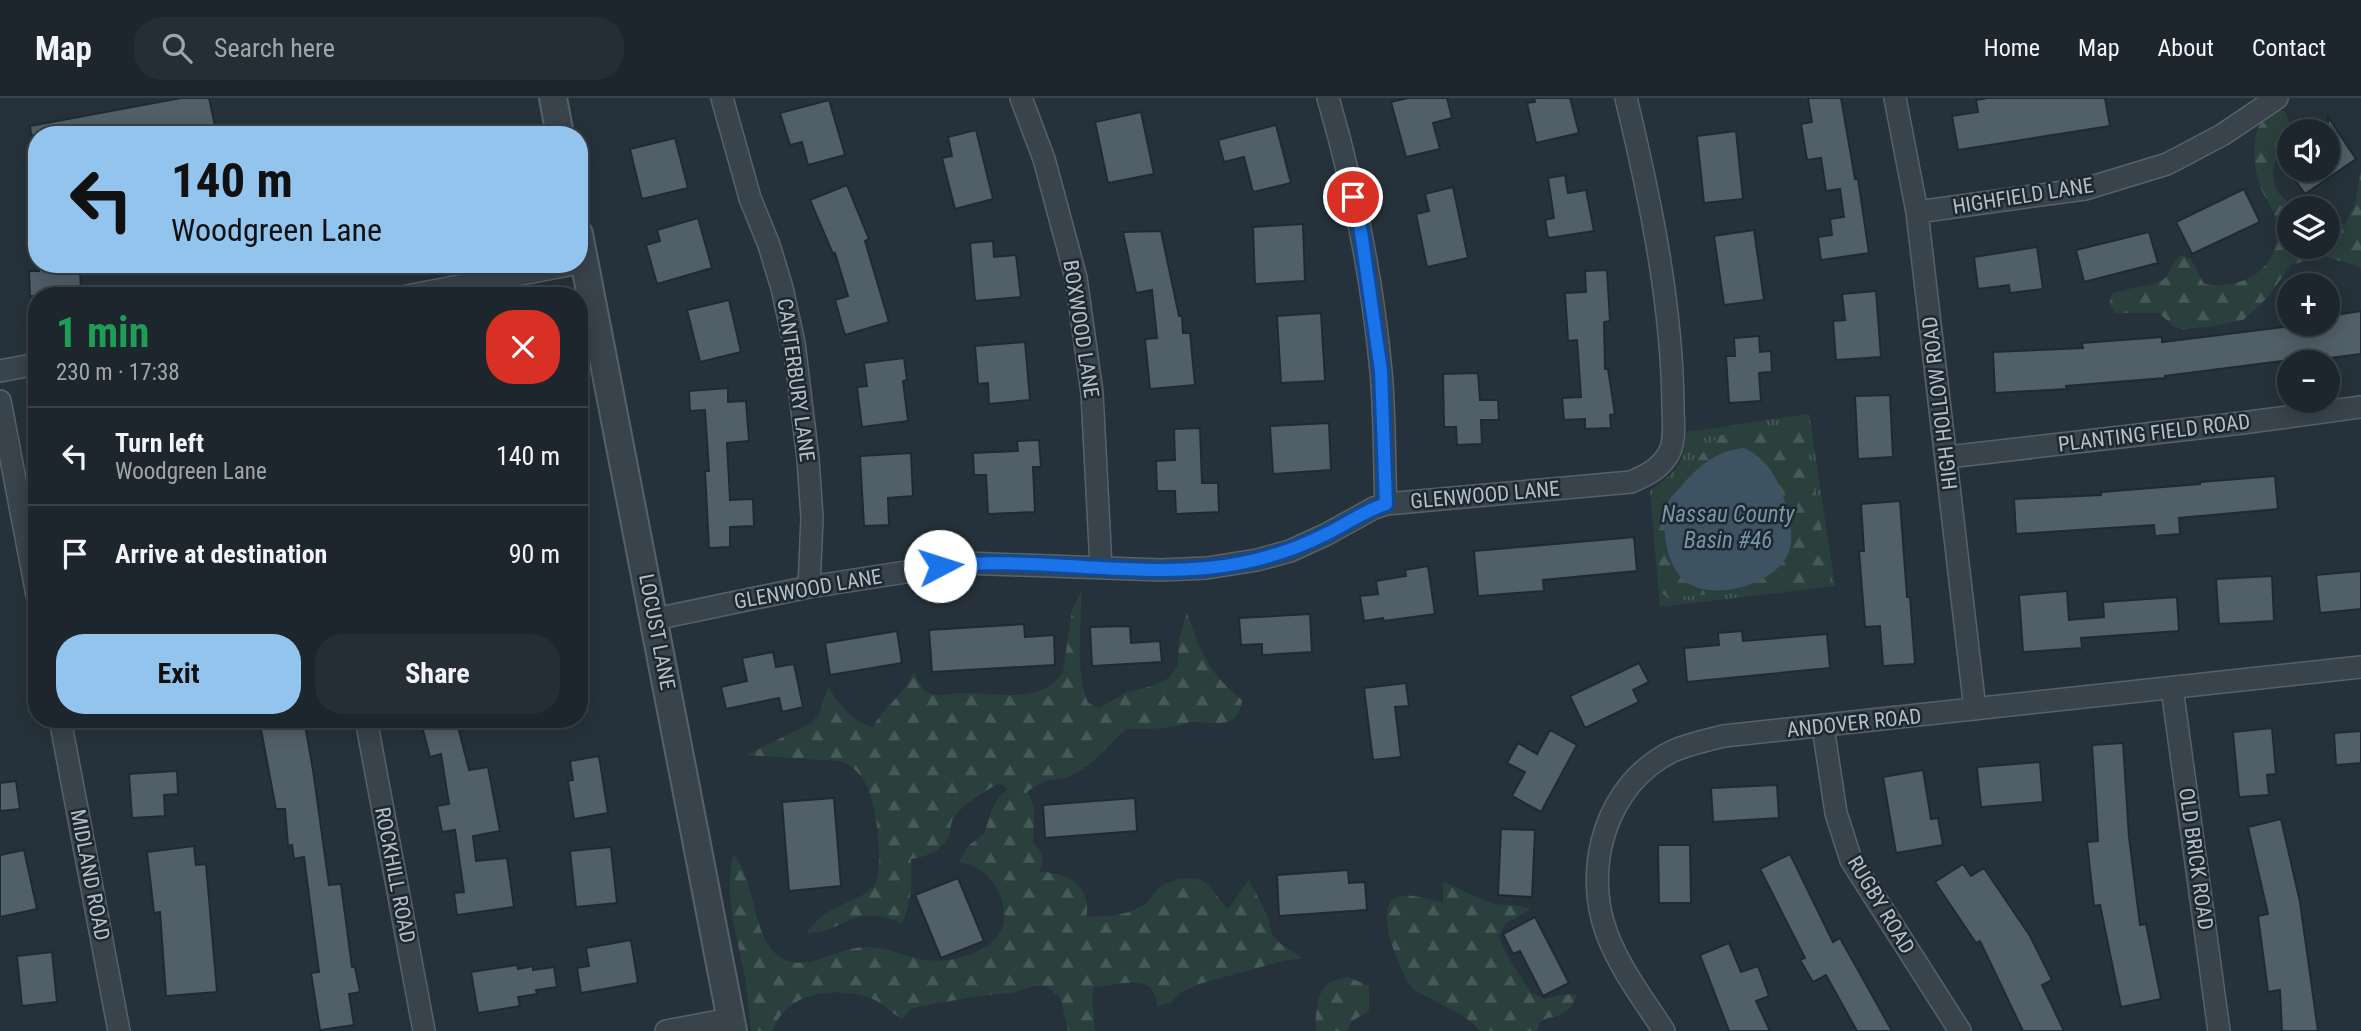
<!DOCTYPE html>
<html lang="en">
<head>
<meta charset="utf-8">
<style>
  body { margin:0; font-family:"Roboto Condensed",sans-serif; background:#252e34; color:#f1f3f6; height:100vh; display:flex; flex-direction:column; font-size:26px; white-space:nowrap }
  * { box-sizing:border-box; margin:0 }
  p { font-size:23px; color:#a0a5a9 }
  .icon { flex:none; width:38px; height:38px; fill:none; stroke:currentColor; stroke-width:2; stroke-linecap:round; stroke-linejoin:round }
  .map { position:relative; flex:1; overflow:hidden }
  .details { position:absolute; left:28px; top:189px; width:560px; height:441px; display:flex; flex-direction:column; background:#1c262c; border-radius:28px; box-shadow:0 4px 18px #0003,0 0 0 2px #3a4348 }
  .details>* { flex:none }
  .banner { position:absolute; left:28px; top:28px; width:560px; height:147px; border-radius:28px; box-shadow:0 4px 18px #0003,0 0 0 2px #3a4348; background:#92c4ee; color:#111; overflow:hidden }
  .tools { position:absolute; left:2277px; top:21px; display:grid; gap:14px }
  .tools a { display:grid; place-items:center; width:63px; height:63px; border-radius:50%; background:#1c262c; box-shadow:0 4px 18px #0003,0 0 0 2px #3a4348; font-size:35px }
  .pin { position:absolute; display:grid; place-items:center; width:60px; height:60px; color:#fff; margin:-30px; border:4px solid #fff; border-radius:50%; box-shadow:0 2px 7px #0007 }
  .me { position:absolute; width:77px; margin:-38px; rotate:85deg; stroke-linejoin:round; filter:drop-shadow(0 0 5px #0008) }
  .turn { display:flex; align-items:center; gap:24px; height:147px; padding:0 28px; font-size:32px }
  .turn .icon { width:91px; height:91px; stroke-width:2.5 }
  .turn b { display:block; font-size:49px; line-height:60px }
  .round { display:grid; place-items:center; flex:none; width:74px; height:74px; border-radius:28px; background:#252e34 }
  .headline { display:flex; align-items:center; justify-content:space-between; height:119px; padding:0 28px }
  h1 { font-size:42px; font-weight:700; line-height:52px; color:#1e9e55 }
  .primary-button { display:flex; gap:14px; margin-top:auto; padding:14px 28px }
  .primary-button a { flex:1; height:80px; border-radius:28px; background:#92c4ee; color:#111; font-size:28px; font-weight:700; line-height:80px; text-align:center }
  .primary-button a+a { background:#252e34; color:#f1f3f6 }
  ul { padding:0; list-style:none }
  li { display:flex; align-items:center; gap:21px; height:98px; padding:0 28px; border-top:2px solid #3a4348 }
  li div { flex:1 }
  li b { display:block; font-size:26px }
  li em { font-style:normal }
  header { display:flex; align-items:center; gap:42px; box-sizing:border-box; height:98px; padding:0 35px; background:#1c262c; border-bottom:2px solid #3a4348 }
  header strong { font-size:33px }
  nav { display:flex; gap:38px; margin-inline-start:auto; font-size:24px }
  .search { width:490px; height:63px; background:#252e34; display:flex; align-items:center; gap:18px; box-sizing:border-box; padding:0 24px; border-radius:28px; color:#a0a5a9; font-size:26px }
  .map>svg:first-child { display:block }
</style>
</head>
<body>
<header>
<strong>Map</strong>
<div class="search"><svg class="icon" aria-label="search" viewBox="0 0 24 24"><circle cx="10" cy="10" r="6"/><path d="M15 15l6 6"/></svg>Search here</div>
<nav><a>Home</a><a>Map</a><a>About</a><a>Contact</a></nav>
</header>
<div class="map">
<svg width="2361" height="933" viewBox="0 0 2361 933">
  <defs>
    <pattern id="grass-tufts" width="24" height="20" patternUnits="userSpaceOnUse" patternTransform="scale(1.75)"><rect width="24" height="20" fill="#2b403d"/><path d="M3 7l-1-3M5 7V3M7 7l1-3M15 17l-1-3M17 17v-4M19 17l1-3" fill="none" stroke="#485a58"/></pattern>
    <pattern id="forest-firs" width="22" height="20" patternUnits="userSpaceOnUse" patternTransform="scale(1.75)"><rect width="22" height="20" fill="#2b403d"/><path d="M5 1l3.5 6h-7zM16 11l3.5 6h-7z" fill="#485a58"/></pattern>
  </defs>
  <rect width="100%" height="100%" fill="#26323b"/>
  <path fill="url(#grass-tufts)" d="M1809 316 1835 488 1660 509 1650 392C1676 375 1684 366 1687 334Z"/>
  <path fill="url(#forest-firs)" d="M2273 13H2285L2291 29C2283 45 2268 70 2275 88 2277 96 2288 103 2293 110H2289V149H2328V129L2345 126 2355 107 2361 72V171L2357 168 2323 158 2291 167 2266 201 2243 222 2209 229 2183 231 2173 228 2159 215H2115L2109 206 2112 196C2127 189 2156 189 2165 180 2172 172 2171 165 2181 157L2191 161 2204 186C2240 192 2277 174 2277 134 2278 118 2269 106 2262 93 2254 78 2251 39 2261 24 2264 20 2270 16 2273 13Z
    M1803 328 1829 472 1826 485 1668 500 1662 495 1653 401 1658 405 1668 437C1677 407 1693 354 1721 337Z
    M1081 494C1082 530 1074 571 1088 605L1099 610 1129 593 1149 589 1169 580 1178 567 1179 542 1187 515C1200 554 1210 577 1242 602 1238 634 1215 623 1193 624 1186 624 1179 628 1171 629 1156 631 1141 631 1126 631 1109 646 1095 665 1074 676 1057 685 1048 677 1027 694L1034 709 1033 744 1041 754 1043 765 1039 774C1067 774 1093 788 1086 819 1106 818 1129 818 1145 806 1150 803 1152 797 1156 793 1166 782 1187 777 1202 783 1210 786 1221 805 1228 811L1249 782 1268 819 1271 835 1278 844 1302 860 1283 863 1199 886 1181 894 1170 905 1157 908C1155 872 1119 888 1094 889L1092 901 1095 933H1068L1061 901 1046 888H1033L1012 895 983 897 912 910 902 921C893 916 884 906 875 902 841 887 785 892 773 933H751C748 915 748 897 745 879 737 838 724 798 733 756 757 784 751 835 777 857 803 878 836 850 864 849 889 848 903 859 926 862 950 866 991 855 1002 831 1007 820 1003 806 999 795 991 777 978 767 959 764L968 748 984 736 992 711 999 699 1008 691 1000 685C985 693 960 707 952 723 950 728 951 735 949 739 941 753 926 759 911 761 912 784 912 804 902 825 890 821 877 816 864 818 842 822 832 835 806 835 814 825 822 817 834 811 846 804 862 800 872 790 881 781 879 761 879 749 876 719 874 673 839 663L747 657 811 625 819 616 828 589C840 607 852 624 873 629 884 609 906 595 914 573 918 583 920 590 929 595 941 600 949 595 961 595 995 594 1040 608 1063 574L1072 512Z
    M1443 784 1493 806 1520 808 1531 811 1505 826 1499 839 1506 856 1531 895 1545 901 1558 897 1577 896C1574 904 1571 910 1564 915 1553 922 1540 916 1537 933H1480C1467 916 1444 909 1426 898 1422 896 1415 893 1412 890 1401 876 1373 810 1395 800 1409 793 1429 803 1443 804Z
    M1348 879 1369 888V913L1352 923 1347 933H1316C1315 908 1317 881 1348 879Z"/>
  <path fill="#3d5362" d="M1744 350C1766 361 1775 375 1783 398 1788 413 1794 436 1790 451 1780 486 1713 505 1685 483 1674 474 1668 458 1666 445 1664 432 1663 421 1666 408 1668 402 1674 396 1679 391 1697 369 1715 353 1744 350Z"/>
  <path fill="#515f68" stroke="#202a32" stroke-width="2" d="M181 0H209L217 37H31L30 28Z
    M1408 0H1447L1452 20 1433 25 1440 51 1406 59 1391 4Z
    M1534 0H1570L1579 35 1536 45 1527 5 1535 4Z
    M1808 0H1841L1855 81H1858L1869 155 1821 162 1818 139 1832 137 1830 121 1844 119 1840 91 1826 93 1821 60 1807 62 1801 26 1812 24Z
    M1988 0H2105L2110 28 1958 52 1952 18 1978 14 1976 2Z
    M829 2 845 57 808 67 802 44 790 47 780 15Z
    M1141 14 1154 76 1108 85 1095 24Z
    M2328 19 2356 61 2305 96 2288 72H2328Z
    M1276 27 1291 85 1253 94 1244 59 1224 64 1218 42Z
    M976 32 993 101 955 111 942 60 952 58 948 39Z
    M1736 33 1743 101 1704 105 1697 38Z
    M675 40 688 90 642 101 630 51Z
    M1565 77 1568 95 1586 92 1594 133 1548 140 1545 122 1554 120 1548 80Z
    M847 87 869 141 865 143 889 224 845 237 835 202 848 198 835 155 833 156 810 102Z
    M1453 89 1468 160 1427 169 1416 116 1429 113 1425 96Z
    M2244 91 2260 124 2192 156 2176 124Z
    M698 120 712 170 657 186 646 147 660 143 657 132Z
    M1303 126 1305 183 1255 186 1253 129Z
    M1754 132 1764 202 1724 207 1714 138Z
    M1161 133 1179 218H1182L1183 235H1190L1195 287 1150 291 1145 241 1157 240 1152 192 1136 195 1123 134Z
    M2149 134 2158 165 2084 184 2076 152Z
    M993 143 994 159 1016 157 1021 199 975 203 970 145Z
    M2037 149 2043 191 2010 195 2009 187 1978 191 1974 159Z
    M39 166H80L81 198H30L29 173H39Z
    M1607 172 1610 223 1604 224 1605 271H1608L1615 316 1610 317 1611 330 1585 331V321L1564 322 1562 300 1581 299 1577 242 1568 243 1565 195 1586 194 1585 173Z
    M1876 193 1881 259 1836 262 1833 223 1845 222 1842 196Z
    M729 202 741 254 700 264 687 212Z
    M2361 213V256L2298 264 2297 261 2165 278V280L2066 288 2067 291 1995 295 1993 254 2083 250 2082 245 2162 239V244L2293 228V226H2328V218Z
    M1321 215 1325 283 1281 285 1277 218Z
    M1759 238 1760 254 1771 253 1772 274 1759 275 1761 303 1729 305 1726 258H1735L1734 240Z
    M1025 244 1030 302 989 306 988 285 978 286 975 248Z
    M904 260 907 282 903 283 908 323 862 329 857 289 867 288 864 265Z
    M1478 275 1480 302H1498L1499 322H1481L1482 346 1457 347 1456 329H1444L1443 276Z
    M728 290V304L746 303 749 343 727 345 730 402 753 401 754 428 730 429V449L709 450 705 373H709L705 312 690 313 689 293Z
    M1890 297 1893 359 1858 361 1855 298Z
    M1329 325 1331 372 1273 376 1270 328Z
    M1200 330 1202 385H1218L1219 414 1176 416 1175 393H1157L1156 363 1175 362 1174 331Z
    M1039 342 1041 369H1033L1035 414 988 416 986 377H974L973 355 1018 353 1017 343Z
    M911 355 913 398 888 400 889 427 864 428 860 358Z
    M2275 378 2278 411 2179 420 2180 436 2155 438 2154 427 2016 436 2014 401 2101 397V394L2200 386V384Z
    M1900 403 1907 499H1910L1915 566 1883 568 1880 528 1865 529 1859 453H1864L1861 406Z
    M1634 439 1637 473 1543 482 1544 493 1478 498 1474 453Z
    M1428 468 1435 516 1384 523 1383 520 1364 523 1360 498 1378 496 1376 483 1406 478 1405 472Z
    M2361 473V511L2320 515 2316 477Z
    M2272 478 2274 523 2219 526 2216 481Z
    M2067 493 2069 522 2104 519 2103 504 2177 499 2179 533 2081 540 2082 550 2023 554 2019 497Z
    M1310 516 1312 554 1262 557V546L1241 547 1239 520Z
    M1024 526 1025 539 1054 537 1055 567 932 574 929 532Z
    M1130 528 1131 545 1160 543 1162 564 1092 568 1090 529Z
    M897 533 902 565 830 577 825 545Z
    M1742 533 1743 543 1827 536 1830 570 1687 584 1684 550 1719 547 1718 535Z
    M773 554 776 569 794 566 803 609 782 614 779 600 726 611 721 589 747 583 742 560Z
    M1639 565 1649 584 1633 592 1639 604 1585 630 1570 598Z
    M1406 585 1409 608 1395 609 1401 659 1373 662 1364 590Z
    M259 621H304L313 672 329 787 341 786 352 869H355L360 894 349 896 354 927 320 932 311 875 319 874 304 759 294 761 292 747 288 748 285 711H276Z
    M420 621H456L469 672 488 669 500 733 473 738 476 763 507 760 514 809 457 817 454 795 464 794 455 732 442 734 437 708 449 706 441 656 430 659Z
    M2272 630 2276 676 2267 677 2269 697 2239 699 2233 634Z
    M1550 632 1577 647 1541 714 1512 698 1525 674 1507 665 1518 645 1537 656Z
    M2361 633V665L2336 667 2334 635Z
    M2123 645 2129 739 2140 827 2146 826 2161 901 2121 909 2100 807 2094 808 2087 744 2098 743 2092 647Z
    M599 658 608 715 574 721 568 683 573 682 570 663Z
    M2040 664 2043 704 1981 709 1977 669Z
    M1923 672 1931 721 1938 720 1943 747 1896 755 1883 679Z
    M177 673 178 696 164 697 165 718 132 720 129 676Z
    M16 683 20 711 0 713V685Z
    M1777 687 1779 720 1713 724 1711 690Z
    M834 700 841 788 789 793 782 704Z
    M1135 700 1137 733 1045 740 1043 707Z
    M2281 721 2300 804 2318 933H2282L2280 892 2268 894 2258 818 2268 816 2248 729Z
    M1501 731 1535 732 1532 799 1498 797Z
    M1658 747H1690L1691 805H1659Z
    M194 748 196 767 206 766 217 894 166 898 160 814 154 815 147 754Z
    M611 749 617 805 576 809 570 753Z
    M24 752 37 811 0 819V757Z
    M1790 756 1833 844 1840 840 1892 933H1857L1826 877 1813 884 1800 862 1805 860 1760 771Z
    M1963 766 1971 778 1984 770 2030 838 2052 882 2042 887 2064 933H2023L1980 843 1976 845 1935 784Z
    M1348 772 1349 785 1365 784 1367 812 1279 818 1277 777Z
    M958 780 984 843 941 860 915 797Z
    M1535 819 1569 885 1543 898 1520 853 1513 856 1503 836Z
    M631 842 638 885 581 895 577 870 589 868 586 850Z
    M1729 845 1741 874 1758 868 1769 898 1756 903 1770 933H1729L1700 857Z
    M52 854 57 904 22 908 17 858Z
    M517 867 518 871 533 868V872L554 869 557 889 536 892 537 896 518 899 520 908 478 915 471 874Z"/>
  <g fill="none" stroke-linecap="round" stroke-linejoin="round">
    <g stroke="#576169" stroke-width="24">
      <path id="minor" d="M722 0 750 100 769 147 782 190 794 245 808 361 812 420 809 489
        M1021 0 1044 61 1076 180 1092 295 1101 469
        M1328 0C1354 89 1372 180 1381 273 1385 317 1384 362 1386 406
        M1895 0 1917 114 1975 611
        M1917 114 2085 91 2167 66 2222 37 2277 0
        M407 198 574 166
        M0 273 37 266
        M0 303 37 497
        M1948 359 2242 325 2361 309
        M655 521 809 489 964 465 1161 472 1207 470 1257 462 1290 453 1327 436 1374 410 1386 406 1631 384C1647 377 1660 371 1669 355 1676 342 1673 323 1673 308 1672 205 1650 100 1626 0
        M2172 590 2219 933
        M60 621 119 933
        M366 621 424 933
        M1823 629 1836 715 1851 762 1960 933
        M666 933 730 921
        M1664 933C1644 902 1620 871 1607 836 1582 770 1606 685 1673 653 1689 646 1707 642 1724 638L2361 569"/>
    </g>
    <g stroke="#576169" stroke-width="30">
      <path id="tertiary" d="M553 0 560 37
        M579 136 733 933"/>
    </g>
    <use href="#minor" stroke="#39434b" stroke-width="21"/>
    <use href="#tertiary" stroke="#39434b" stroke-width="26"/>
  </g>
  <g fill="none" stroke-linecap="round" stroke-linejoin="round">
    <g stroke="#114b97" stroke-width="18">
      <path id="route" d="M940 468C1028 458 1118 478 1207 470 1248 466 1288 455 1324 437 1346 427 1363 413 1386 406L1381 273 1361 134 1353 99"/>
    </g>
    <use href="#route" stroke="#1a73e8" stroke-width="12"/>
  </g>
  <g text-anchor="middle" dominant-baseline="central" stroke-width="5" stroke-linejoin="round" paint-order="stroke">
    <g font-size="21" fill="#b5bec6" stroke="#1e2830">
      <text transform="translate(2023 98) rotate(-9)">HIGHFIELD LANE</text>
      <text transform="translate(1081 231) rotate(81)">BOXWOOD LANE</text>
      <text transform="translate(796 282) rotate(82)">CANTERBURY LANE</text>
      <text transform="translate(1940 305) rotate(-97)">HIGH HOLLOW ROAD</text>
      <text transform="translate(2154 335) rotate(-7)">PLANTING FIELD ROAD</text>
      <text transform="translate(1485 397) rotate(-5)">GLENWOOD LANE</text>
      <text transform="translate(808 491) rotate(-10)">GLENWOOD LANE</text>
      <text transform="translate(657 534) rotate(79)">LOCUST LANE</text>
      <text transform="translate(1854 625) rotate(-6)">ANDOVER ROAD</text>
      <text transform="translate(2196 761) rotate(82)">OLD BRICK ROAD</text>
      <text transform="translate(90 777) rotate(79)">MIDLAND ROAD</text>
      <text transform="translate(395 777) rotate(79)">ROCKHILL ROAD</text>
      <text transform="translate(1881 807) rotate(59)">RUGBY ROAD</text>
    </g>
    <g font-size="23" font-style="italic" fill="#7894a7" stroke="#1e2830">
      <text x="1728" y="416">Nassau County<tspan x="1728" dy="26">Basin #46</tspan></text>
    </g>
  </g>
</svg>
<div class="tools">
<a><svg class="icon" aria-label="sound" viewBox="0 0 24 24"><path d="M4 9h4l5-4v14l-5-4H4zM17 9q2 3 0 6"/></svg></a>
<a><svg class="icon" aria-label="layers" viewBox="0 0 24 24"><path d="M12 4l9 5-9 5-9-5zM3 14l9 5 9-5"/></svg></a>
<a>+</a>
<a>−</a>
</div>
<div class="pin" style="left:1353px;top:99px;background:#d93025"><svg class="icon" aria-label="arrive" viewBox="0 0 24 24"><path d="M6 21V4h12l-3 4 3 4H6"/></svg></div>
<svg class="me" style="left:940px;top:468px" viewBox="-20 -20 40 40"><circle r="19" fill="#fff"/><path d="M0-13L10 11 0 6-10 11z" fill="#1a73e8"/></svg>
<div class="banner">
<div class="turn"><svg class="icon" aria-label="left" viewBox="0 0 24 24"><path d="M17 20v-9H6M10 6l-5 5 5 5"/></svg><div><b>140 m</b>Woodgreen Lane</div></div>
</div>
<section class="details">
<div class="headline"><div><h1>1 min</h1><p>230 m · 17:38</p></div><a class="round" style="background:#d93025;color:#fff"><svg class="icon" aria-label="close" viewBox="0 0 24 24"><path d="M6 6l12 12M18 6L6 18"/></svg></a></div>
<ul>
<li><svg class="icon" aria-label="left" viewBox="0 0 24 24"><path d="M17 20v-9H6M10 6l-5 5 5 5"/></svg><div><b>Turn left</b><p>Woodgreen Lane</p></div><em>140 m</em></li>
<li><svg class="icon" aria-label="arrive" viewBox="0 0 24 24"><path d="M6 21V4h12l-3 4 3 4H6"/></svg><div><b>Arrive at destination</b></div><em>90 m</em></li>
</ul>
<div class="primary-button"><a>Exit</a><a>Share</a></div>
</section>
</div>
</body>
</html>
